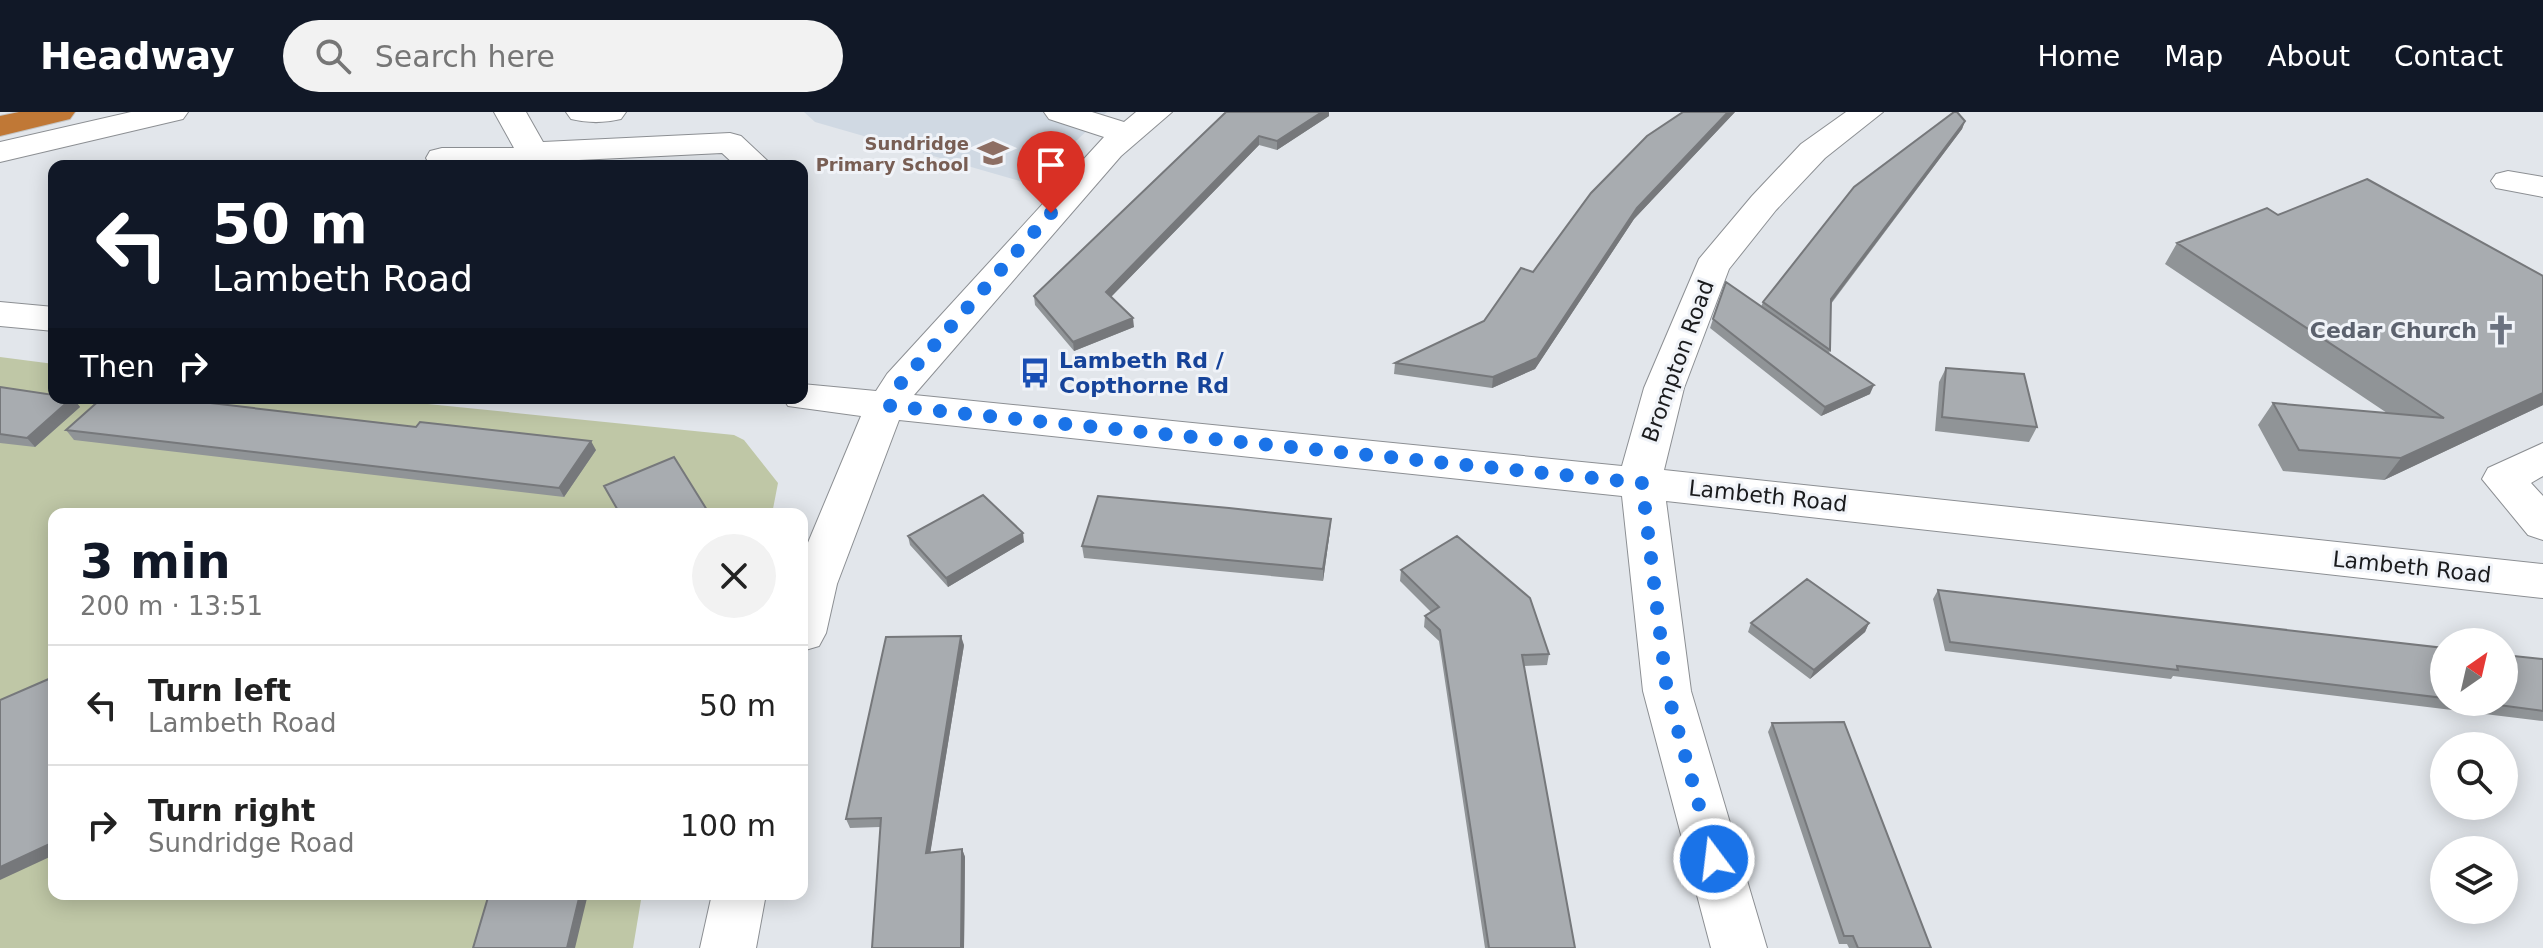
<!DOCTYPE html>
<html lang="en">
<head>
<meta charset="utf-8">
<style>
  body { margin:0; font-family:"DejaVu Sans",sans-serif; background:#f2f2f2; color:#222; height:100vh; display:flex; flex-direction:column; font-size:30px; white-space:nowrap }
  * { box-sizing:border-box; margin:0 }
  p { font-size:26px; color:#767676 }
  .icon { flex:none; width:44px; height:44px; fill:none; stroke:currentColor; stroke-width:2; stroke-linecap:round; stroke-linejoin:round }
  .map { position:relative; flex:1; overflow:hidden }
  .sheet { position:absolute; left:48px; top:396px; width:760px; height:392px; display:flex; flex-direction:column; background:#fff; border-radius:16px; box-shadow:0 4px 20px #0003 }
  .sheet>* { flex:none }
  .guide { position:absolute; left:48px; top:48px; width:760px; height:244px; border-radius:16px; box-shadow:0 4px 20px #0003; background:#111827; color:#fff; overflow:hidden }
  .needle { width:52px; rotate:34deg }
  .controls { position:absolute; left:2430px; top:516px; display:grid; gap:16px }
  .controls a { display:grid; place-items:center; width:88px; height:88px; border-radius:50%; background:#fff; box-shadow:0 4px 20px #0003; font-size:40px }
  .pin { position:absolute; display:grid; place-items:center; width:68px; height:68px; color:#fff; margin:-82px -34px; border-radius:50% 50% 50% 0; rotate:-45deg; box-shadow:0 0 8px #0007 }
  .pin .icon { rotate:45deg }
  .me { position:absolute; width:88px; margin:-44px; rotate:345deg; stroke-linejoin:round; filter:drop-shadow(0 0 6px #0008) }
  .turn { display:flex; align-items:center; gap:28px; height:168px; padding:0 32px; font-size:36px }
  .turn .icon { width:104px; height:104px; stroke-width:2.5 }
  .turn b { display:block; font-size:56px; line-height:68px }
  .then { display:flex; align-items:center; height:76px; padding:0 32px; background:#0003; gap:16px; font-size:30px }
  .round { display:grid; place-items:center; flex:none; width:84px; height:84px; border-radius:42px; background:#f2f2f2 }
  .overview { display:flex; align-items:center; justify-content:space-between; height:136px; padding:0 32px }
  h1 { font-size:48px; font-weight:800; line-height:60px; color:#111827 }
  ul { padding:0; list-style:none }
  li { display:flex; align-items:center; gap:24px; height:120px; padding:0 32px; border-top:2px solid #e0e0e0 }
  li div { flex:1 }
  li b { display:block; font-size:30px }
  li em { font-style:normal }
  header { display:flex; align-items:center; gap:48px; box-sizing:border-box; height:112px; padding:0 40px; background:#111827; color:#fff }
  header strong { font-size:38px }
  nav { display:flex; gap:44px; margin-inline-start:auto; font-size:28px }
  .search { width:560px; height:72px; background:#f2f2f2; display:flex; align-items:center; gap:20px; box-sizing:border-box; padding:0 28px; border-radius:44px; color:#767676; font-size:30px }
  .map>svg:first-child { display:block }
</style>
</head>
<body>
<header>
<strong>Headway</strong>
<div class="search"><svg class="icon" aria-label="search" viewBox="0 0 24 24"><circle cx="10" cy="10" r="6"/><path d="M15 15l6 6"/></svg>Search here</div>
<nav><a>Home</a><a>Map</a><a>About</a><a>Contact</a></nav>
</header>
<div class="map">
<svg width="2543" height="836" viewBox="0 0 2543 836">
  <rect width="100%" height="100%" fill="#e2e6eb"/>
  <path fill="#d0d9e3" d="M804 0H1107L1030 72 815 10Z"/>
  <path fill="#bfc7a6" d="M0 245 54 252V286H368L734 323 744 328 778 371 772 402H54V782H642L633 836H0Z"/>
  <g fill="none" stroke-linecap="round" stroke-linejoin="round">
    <g stroke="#8c8f93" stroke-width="2">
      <path id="minor" d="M131 0H188L183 7 0 50V30Z
        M494 0H526L543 30 730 21 741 24 773 54H736L722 41 538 50 528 54 430 53 426 46 430 39 442 36H514Z
        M566 0H626L621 7C605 11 587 11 571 7Z
        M1044 0H1092L1124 10 1136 0H1172L1121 44 914 283 1622 354 1644 276 1699 147 1752 84 1801 32 1846 0H1883L1825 46 1776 98 1729 157 1684 276 1664 358 2543 452V486L1666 389 1691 579 1767 836H1711L1643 579 1622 384 899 308 837 472 826 521 819 534 802 539V445L861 304 788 294 783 286H802V272L876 279 887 262 1104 25 1049 7Z
        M2508 59 2543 65V85L2496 76 2491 69 2496 62Z
        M0 190 54 195V219L0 214Z
        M2543 331V364L2531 371 2543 384V428L2528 423 2482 367 2488 356Z
        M712 782H766L756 836H700Z"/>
    </g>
    <g stroke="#c3c4c4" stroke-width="2">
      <path id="highway" d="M19 0H75L70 7 0 24V4Z"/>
    </g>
    <use href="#minor" fill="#fff" fill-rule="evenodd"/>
    <use href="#highway" fill="#c07836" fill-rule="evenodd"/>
  </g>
  <path fill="#909497" d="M1226 0H1329V4L1277 38 1259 33 1111 185 1134 215 1074 239 1035 193 1034 184Z
    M1683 0H1735L1634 107 1535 257 1492 276 1394 262 1395 251 1484 209 1533 160Z
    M1965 9 1962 17 1831 192 1830 238 1829 242 1870 282 1821 304 1710 216 1713 207 1761 195 1763 190Z
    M2278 103 2543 293 2384 368 2283 359 2258 313 2273 291 2387 301 2165 152 2177 131Z
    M1946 256 2037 315 2029 330 1935 319 1939 270Z
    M0 275 73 286 80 295 35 335 0 331Z
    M66 318 596 338 564 385 74 328Z
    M1330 419 1323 469 1084 446 1082 434Z
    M908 424 1024 430 948 475 910 433Z
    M1401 458 1549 542 1547 553 1524 554 1575 836H1485L1439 529 1424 515 1425 504 1431 500 1400 469Z
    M1938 478 2444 536V590H2504L2543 547V609L2173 564 2171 567 1945 539 1933 487Z
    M1751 511H1869L1865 520 1810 567 1748 520Z
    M964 533 930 741 962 737 965 745 964 836 880 715 850 716 846 707Z
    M1772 611 1931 836H1849L1847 832H1839L1768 620Z"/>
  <path fill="#76787b" d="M1322 0H1329V4L1277 38V29Z
    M1728 0H1735L1634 107 1535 257 1492 276 1493 265 1637 96Z
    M1965 9 1962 17 1827 196 1831 187Z
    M1259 24V33L1107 189 1106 180Z
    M1133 206 1134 215 1074 239 1073 230Z
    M1874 273 1870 282 1821 304 1825 295Z
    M2543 281V293L2384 368 2401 346Z
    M73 286 80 295 35 335 27 326Z
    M591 329 596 338 564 385 559 376Z
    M1331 407 1330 419 1323 469V457Z
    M1023 421 1024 430 948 475 946 466Z
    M1869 511 1865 520 1810 567 1814 558Z
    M961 524 964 533 929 749 926 741Z
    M54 730V743L0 768V755Z
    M962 737 965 745 964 836H961Z
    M580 782H588L575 836H567Z"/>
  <path fill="#a8acb0" stroke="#76787b" stroke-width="2" d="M1226 0H1322L1277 29 1259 24 1106 180 1133 206 1073 230 1034 184Z
    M1683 0H1728L1637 96 1537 246 1493 265 1395 251 1484 209 1521 156 1533 160 1591 81 1647 24Z
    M1954 0H1957L1965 9 1831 187 1830 238 1763 190 1854 75Z
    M2367 67 2543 164V281L2401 346 2299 338 2273 291 2444 306 2177 131 2267 96 2278 103Z
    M1726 170 1874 273 1825 295 1713 207Z
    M1946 256 2024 262 2037 315 1942 305Z
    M0 275 54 283V286H72L27 326 0 322Z
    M102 286H167L416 315 420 310 591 329 559 376 66 318Z
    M674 345 707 398 697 402H620L604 374Z
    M983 383 1023 421 946 466 908 424Z
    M1098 384 1229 396 1331 407 1323 457 1082 434Z
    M1457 424 1530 486 1549 542 1522 543 1575 836H1489L1440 518 1425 504 1439 495 1401 458Z
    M1807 467 1869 511 1814 558 1751 511Z
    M1938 478 2444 536V586L2177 554 2178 558 1950 530Z
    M961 524 926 741 962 737 961 836H872L881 706 846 707 886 525Z
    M2504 543 2543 547V599L2476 590H2504Z
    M51 566 54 580V730L0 755V588Z
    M1844 610 1931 836H1858L1853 824H1844L1772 611Z
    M489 782H580L567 836H473Z"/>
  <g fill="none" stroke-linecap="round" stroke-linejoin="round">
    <path stroke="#1a73e8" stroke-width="14" stroke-dasharray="0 25.2" d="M1051 101 901 271 890 294 1642 371 1667 579 1714 747"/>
  </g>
  <defs>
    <g id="school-bare" transform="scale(2.4)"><path d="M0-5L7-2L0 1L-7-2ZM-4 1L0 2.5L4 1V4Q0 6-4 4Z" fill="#8d6e63" stroke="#f0f3f8" stroke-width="2.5" paint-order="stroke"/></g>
    <g id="church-bare" transform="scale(2.4)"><path d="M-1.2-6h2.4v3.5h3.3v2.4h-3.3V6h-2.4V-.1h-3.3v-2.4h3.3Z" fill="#6b7280" stroke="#f0f3f8" stroke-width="2.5" paint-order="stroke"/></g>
    <g id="bus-bare" transform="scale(2.4)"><path d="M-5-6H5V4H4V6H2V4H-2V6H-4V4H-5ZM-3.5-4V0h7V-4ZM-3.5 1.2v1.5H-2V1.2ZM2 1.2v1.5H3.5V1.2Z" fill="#1a4fb4" stroke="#f0f3f8" stroke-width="2.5" paint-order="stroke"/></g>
  </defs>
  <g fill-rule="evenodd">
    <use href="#school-bare" x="993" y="41"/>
    <use href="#church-bare" x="2501" y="218"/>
    <use href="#bus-bare" x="1035" y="261"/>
  </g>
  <g text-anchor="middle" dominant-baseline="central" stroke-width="6" stroke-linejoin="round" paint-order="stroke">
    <g font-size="18" font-weight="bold" fill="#785e54" stroke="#f0f3f8" text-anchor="end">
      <text x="969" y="31">Sundridge<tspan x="969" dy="21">Primary School</tspan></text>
    </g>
    <g font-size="22" font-weight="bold" fill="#5b616d" stroke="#f0f3f8" text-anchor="end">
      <text x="2477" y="218">Cedar Church</text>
    </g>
    <g font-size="22" font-weight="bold" fill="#164399" stroke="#f0f3f8" text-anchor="start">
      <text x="1059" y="248">Lambeth Rd /<tspan x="1059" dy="25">Copthorne Rd</tspan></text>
    </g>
    <g font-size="22" fill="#1a1b1d" stroke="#f0f3f8">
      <text transform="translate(1678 249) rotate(-70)">Brompton Road</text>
      <text transform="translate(1768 384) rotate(6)">Lambeth Road</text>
      <text transform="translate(2412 455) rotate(6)">Lambeth Road</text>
    </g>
  </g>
</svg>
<div class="controls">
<a><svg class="needle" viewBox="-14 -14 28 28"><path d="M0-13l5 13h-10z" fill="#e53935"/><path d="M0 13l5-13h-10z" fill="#767676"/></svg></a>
<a><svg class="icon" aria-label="search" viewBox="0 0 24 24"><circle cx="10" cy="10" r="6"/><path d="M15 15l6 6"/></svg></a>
<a><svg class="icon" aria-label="layers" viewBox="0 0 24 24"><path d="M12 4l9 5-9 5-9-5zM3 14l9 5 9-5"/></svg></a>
</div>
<div class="pin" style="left:1051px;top:101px;background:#d93025"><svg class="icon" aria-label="arrive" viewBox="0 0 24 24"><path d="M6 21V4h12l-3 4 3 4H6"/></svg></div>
<svg class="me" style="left:1714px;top:747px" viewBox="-20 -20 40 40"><circle r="17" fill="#1a73e8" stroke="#fff" stroke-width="3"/><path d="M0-11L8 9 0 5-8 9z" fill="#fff"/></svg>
<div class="guide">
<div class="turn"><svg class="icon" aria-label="left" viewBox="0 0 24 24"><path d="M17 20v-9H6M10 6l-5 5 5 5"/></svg><div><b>50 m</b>Lambeth Road</div></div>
<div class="then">Then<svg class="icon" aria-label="right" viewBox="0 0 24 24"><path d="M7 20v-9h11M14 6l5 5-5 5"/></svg></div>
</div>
<section class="sheet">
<div class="overview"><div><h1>3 min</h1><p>200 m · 13:51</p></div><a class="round"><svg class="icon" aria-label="close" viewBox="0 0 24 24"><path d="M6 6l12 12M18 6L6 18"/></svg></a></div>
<ul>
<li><svg class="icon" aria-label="left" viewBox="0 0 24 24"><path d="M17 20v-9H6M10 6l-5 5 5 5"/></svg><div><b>Turn left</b><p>Lambeth Road</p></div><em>50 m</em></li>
<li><svg class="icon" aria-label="right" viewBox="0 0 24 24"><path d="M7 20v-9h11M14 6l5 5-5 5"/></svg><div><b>Turn right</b><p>Sundridge Road</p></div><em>100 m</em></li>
</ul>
</section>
</div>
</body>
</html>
